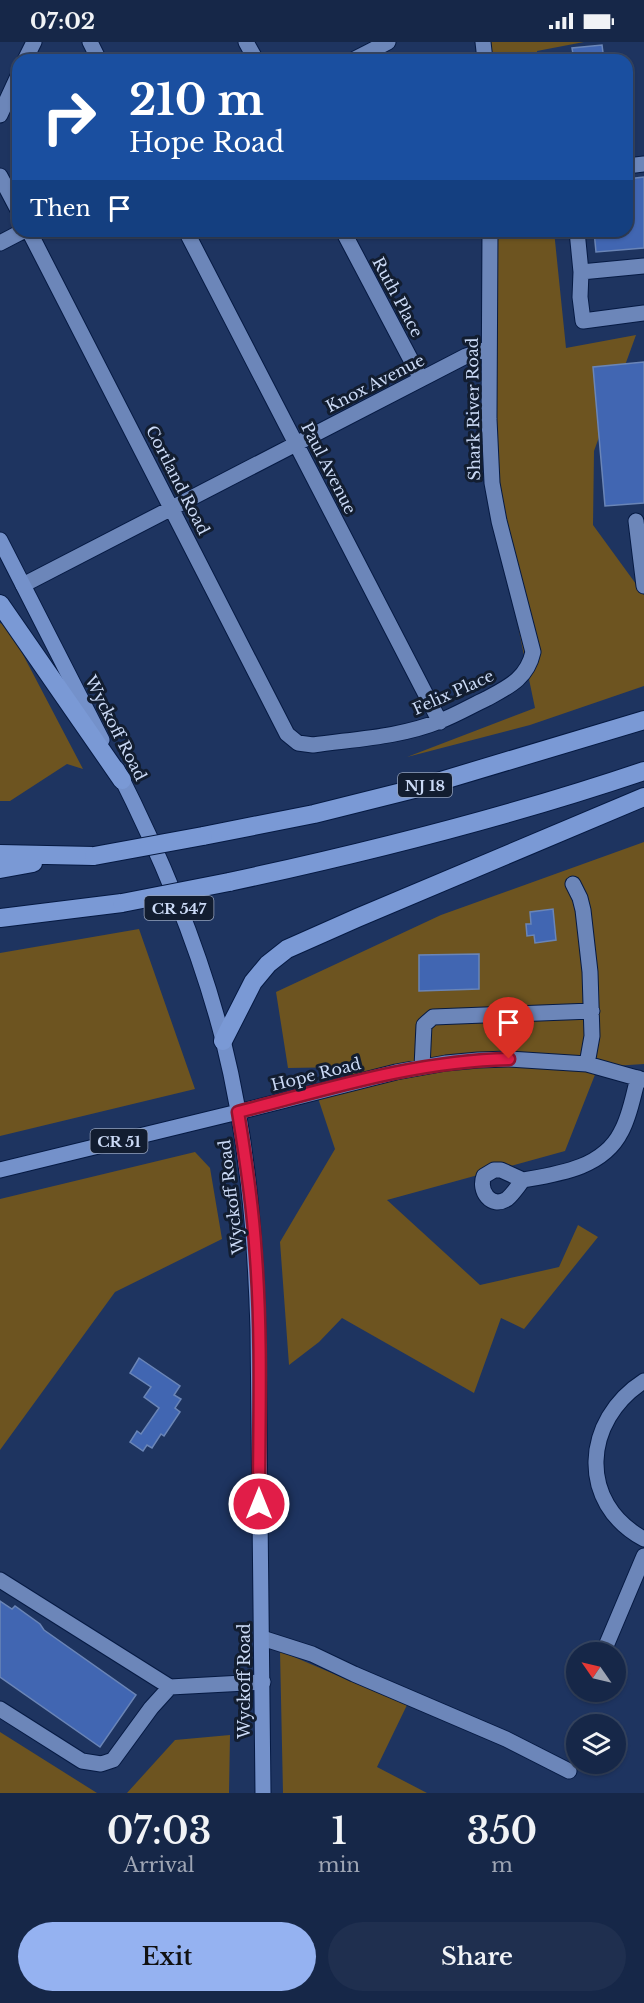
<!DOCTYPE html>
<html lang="en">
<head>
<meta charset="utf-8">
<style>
  body { margin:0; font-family:"Libre Baskerville",serif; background:#1f2f4f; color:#f1f3f6; height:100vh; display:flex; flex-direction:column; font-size:22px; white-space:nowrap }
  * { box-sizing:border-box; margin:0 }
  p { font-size:20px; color:#9ea5b4 }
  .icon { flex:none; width:33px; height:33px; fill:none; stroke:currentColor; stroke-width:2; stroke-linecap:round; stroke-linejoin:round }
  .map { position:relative; height:1751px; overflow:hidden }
  .drawer { display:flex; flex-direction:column; background:#162748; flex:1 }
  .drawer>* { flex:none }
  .hud { position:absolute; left:12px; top:12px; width:621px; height:183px; border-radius:18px; box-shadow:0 2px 4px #0004,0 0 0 2px #354460; background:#1a4fa0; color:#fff; overflow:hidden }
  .needle { width:39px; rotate:304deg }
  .buttons { position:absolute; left:566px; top:1600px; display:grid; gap:12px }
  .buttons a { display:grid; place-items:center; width:60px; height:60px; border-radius:50%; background:#162748; box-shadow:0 2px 4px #0004,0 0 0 2px #354460; font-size:30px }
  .pin { position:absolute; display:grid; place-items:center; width:51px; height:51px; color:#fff; margin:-62px -26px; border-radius:50% 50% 50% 0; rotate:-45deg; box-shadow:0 0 6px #0007 }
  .pin .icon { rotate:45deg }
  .me { position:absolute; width:66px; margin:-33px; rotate:0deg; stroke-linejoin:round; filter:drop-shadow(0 0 4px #0008) }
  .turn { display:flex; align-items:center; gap:21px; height:126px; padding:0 18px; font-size:27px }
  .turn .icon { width:78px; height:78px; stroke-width:2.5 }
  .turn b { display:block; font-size:42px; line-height:51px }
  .then { display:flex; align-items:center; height:57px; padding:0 18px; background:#0003; gap:12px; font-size:22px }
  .eta { display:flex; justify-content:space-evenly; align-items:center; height:102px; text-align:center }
  .eta b { font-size:36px; font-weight:600; line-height:42px }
  .cta { display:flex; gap:12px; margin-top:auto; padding:12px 18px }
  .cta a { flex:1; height:69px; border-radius:36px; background:#95b2f1; color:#111; font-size:24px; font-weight:600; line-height:69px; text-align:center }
  .cta a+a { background:#1f2f4f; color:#f1f3f6 }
  .status { display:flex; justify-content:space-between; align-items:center; height:42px; padding:0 30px; background:#162748; direction:ltr }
  .status svg { height:16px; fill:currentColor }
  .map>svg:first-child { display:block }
</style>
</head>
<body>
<div class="status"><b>07:02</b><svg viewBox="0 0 49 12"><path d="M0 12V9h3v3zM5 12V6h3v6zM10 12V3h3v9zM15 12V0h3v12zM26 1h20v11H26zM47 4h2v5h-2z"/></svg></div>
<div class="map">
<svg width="644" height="1751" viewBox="0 0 644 1751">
  <rect width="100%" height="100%" fill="#1e3460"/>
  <path fill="#6d5420" d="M487 0H584L537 9V18H487Z
    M490 189H554L566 306 636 293 594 409 593 483 644 553V644L530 683 407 715 535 666 493 465Z
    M0 581 8 584 83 727 67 722 10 759H0Z
    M644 800V1022L598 1025 565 1109 387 1158 480 1243 559 1225 578 1183 598 1195 524 1287 501 1276 474 1351 342 1276 319 1300 289 1323 280 1200 335 1107 317 1053 350 1042 347 1025 288 1026 276 950 441 873Z
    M139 887 195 1047 0 1094V911Z
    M195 1110 210 1126 222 1197 115 1250 0 1408V1157Z
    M280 1609 407 1663 377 1725 427 1751H283Z
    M0 1690 97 1751H0Z
    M230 1693 229 1751H127L175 1698Z"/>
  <path fill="#4166b2" stroke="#6a85b7" stroke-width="1.5" d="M602 3 604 18H574L572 6Z
    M644 135V206L596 210 594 189H627V137Z
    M644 320V461L605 464 593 325Z
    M553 867 556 898 535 901 534 893 527 894 526 882H531L530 870Z
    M479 912V947L419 949V913Z
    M139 1316 180 1344 174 1353 181 1357 175 1366 180 1370 164 1394 161 1392 152 1406 147 1403 143 1409 130 1400 137 1389 141 1392 159 1366 144 1355 151 1345 130 1331Z
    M0 1559 12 1567 15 1564 40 1582 44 1588 136 1653 100 1705 0 1635Z"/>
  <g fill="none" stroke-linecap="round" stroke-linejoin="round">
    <g stroke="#061a43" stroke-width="17">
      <path id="minor" d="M90 0 99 18
        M246 0 256 18
        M483 0 485 18
        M25 18 34 0
        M353 18 388 0
        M0 73 18 34
        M627 124 644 122
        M0 134 18 168
        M29 189 287 692 298 701 313 703C355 697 401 695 440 679 456 673 471 664 486 657 508 645 527 637 533 610L499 479 492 441 489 377 490 189
        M186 189 440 680
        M343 189 421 337
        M577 189 581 230 644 224
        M0 201 23 189
        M581 230 580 255 583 279 644 271
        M636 479 644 544
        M23 543 466 314 489 306
        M573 842 580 856 583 868 590 930 592 994 587 1022
        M422 1025 424 983 433 975 592 969
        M238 1070 396 1030 446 1021 478 1018 509 1017 587 1022 644 1038
        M494 1128H501L523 1138C518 1144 513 1152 507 1157 491 1167 478 1149 484 1134Z
        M523 1138C558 1132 603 1126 621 1090 630 1074 633 1054 638 1036
        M644 1339C583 1378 577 1461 644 1497
        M0 1538 170 1645 263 1640
        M262 1596 312 1612 354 1632 506 1697 569 1729
        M603 1611 644 1514
        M0 1667 82 1719 101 1722 113 1718 151 1666 170 1645"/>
    </g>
    <g stroke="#061a43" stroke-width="17">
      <path id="major" d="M0 498 102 698
        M117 727C161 814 199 904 223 998 247 1093 255 1189 258 1287L263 1751
        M0 1128 238 1070"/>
    </g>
    <g stroke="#061a43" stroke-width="20">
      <path id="highway" d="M0 562 122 738
        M203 794 314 772 414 747 644 678
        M0 812 94 814
        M0 827 33 821
        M229 840C369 810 508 775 644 729
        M0 876 122 861
        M223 999 253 940 268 922 287 907 357 876 644 755"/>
    </g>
    <use href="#minor" stroke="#6c86b9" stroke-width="15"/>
    <use href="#major" stroke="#7491ca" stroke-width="15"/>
    <use href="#highway" stroke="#7a99d5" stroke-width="18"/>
    <g stroke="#061a43" stroke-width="20" stroke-linecap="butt">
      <path id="highway-bridge" d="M94 814 203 794
        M122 861 229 840"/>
    </g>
    <use href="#highway-bridge" stroke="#7a99d5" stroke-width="18"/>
  </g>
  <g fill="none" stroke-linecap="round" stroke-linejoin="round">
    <g stroke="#92132f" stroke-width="15">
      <path id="route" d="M259 1462C259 1380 262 1297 256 1215 253 1167 246 1118 238 1070 328 1047 415 1019 509 1017"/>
    </g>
    <use href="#route" stroke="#e11d48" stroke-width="10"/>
  </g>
  <g text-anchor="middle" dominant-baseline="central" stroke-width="6" stroke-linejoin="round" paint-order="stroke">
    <g fill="#121d30" stroke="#94a1bb" stroke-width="1.5">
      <rect x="398" y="731" width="54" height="24" rx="4.5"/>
      <rect x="144.5" y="854" width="69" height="24" rx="4.5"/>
      <rect x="90.5" y="1087" width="57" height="24" rx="4.5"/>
    </g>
    <g font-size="15" font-weight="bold" fill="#cbdaf6">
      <text x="425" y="743">NJ 18</text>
      <text x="179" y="866">CR 547</text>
      <text x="119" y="1099">CR 51</text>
    </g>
    <g font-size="16" fill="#cbdaf6" stroke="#121d30">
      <text transform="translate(398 255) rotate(62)">Ruth Place</text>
      <text transform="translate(375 341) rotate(-27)">Knox Avenue</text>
      <text transform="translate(473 367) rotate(-91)">Shark River Road</text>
      <text transform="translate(329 426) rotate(63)">Paul Avenue</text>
      <text transform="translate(178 438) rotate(63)">Cortland Road</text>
      <text transform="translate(453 650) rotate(-24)">Felix Place</text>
      <text transform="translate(116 686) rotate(63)">Wyckoff Road</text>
      <text transform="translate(316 1032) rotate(-14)">Hope Road</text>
      <text transform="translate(231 1155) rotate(-97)">Wyckoff Road</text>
      <text transform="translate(244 1639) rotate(-90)">Wyckoff Road</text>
    </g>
  </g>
</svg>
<div class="buttons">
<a><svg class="needle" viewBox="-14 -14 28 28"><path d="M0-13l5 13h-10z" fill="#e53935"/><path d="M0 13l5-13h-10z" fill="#9ea5b4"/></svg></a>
<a><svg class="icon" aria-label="layers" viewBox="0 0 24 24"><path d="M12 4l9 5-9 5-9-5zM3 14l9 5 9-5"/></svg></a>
</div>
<div class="pin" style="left:509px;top:1017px;background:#d93025"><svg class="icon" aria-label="arrive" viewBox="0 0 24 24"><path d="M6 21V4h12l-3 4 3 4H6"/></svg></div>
<svg class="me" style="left:259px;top:1462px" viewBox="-20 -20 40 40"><circle r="17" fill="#e11d48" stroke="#fff" stroke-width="3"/><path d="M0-11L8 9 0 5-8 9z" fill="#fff"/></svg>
<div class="hud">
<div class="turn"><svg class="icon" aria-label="right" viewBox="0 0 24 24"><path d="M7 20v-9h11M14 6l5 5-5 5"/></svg><div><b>210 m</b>Hope Road</div></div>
<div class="then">Then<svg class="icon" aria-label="arrive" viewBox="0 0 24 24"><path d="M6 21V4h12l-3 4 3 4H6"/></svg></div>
</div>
</div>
<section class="drawer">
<div class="eta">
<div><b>07:03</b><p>Arrival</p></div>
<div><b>1</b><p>min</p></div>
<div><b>350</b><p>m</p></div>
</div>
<div class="cta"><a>Exit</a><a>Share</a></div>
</section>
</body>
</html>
